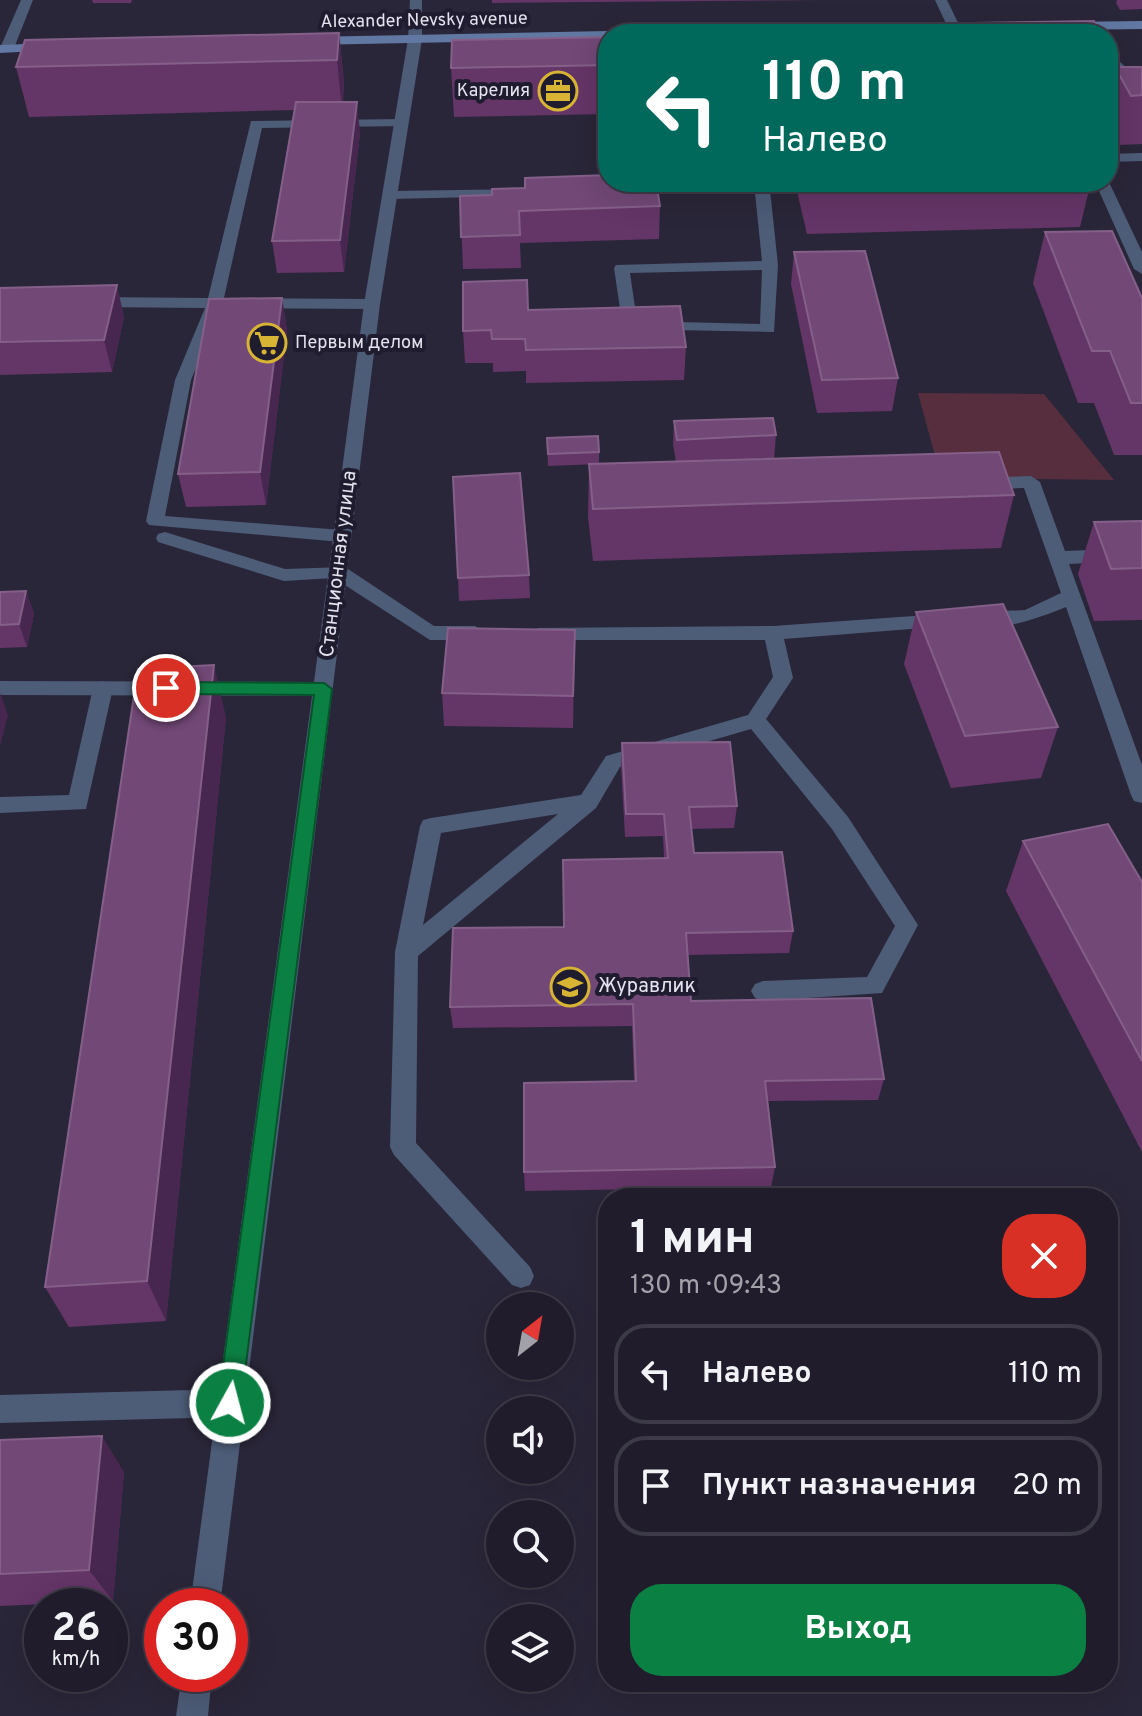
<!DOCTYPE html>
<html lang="ru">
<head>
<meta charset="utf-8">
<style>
  body { margin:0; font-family:Overpass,sans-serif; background:#2d2937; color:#f1f3f6; height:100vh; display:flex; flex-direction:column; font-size:30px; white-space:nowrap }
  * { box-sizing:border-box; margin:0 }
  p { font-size:26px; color:#a2a1a9 }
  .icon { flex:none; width:44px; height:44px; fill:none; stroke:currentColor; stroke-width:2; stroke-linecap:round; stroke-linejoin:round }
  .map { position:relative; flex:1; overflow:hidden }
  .side { position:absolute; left:598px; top:1188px; width:520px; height:504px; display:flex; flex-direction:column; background:#201c2b; border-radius:32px; box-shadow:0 8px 32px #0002,0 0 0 2px #3d3a47 }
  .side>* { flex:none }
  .top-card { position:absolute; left:598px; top:24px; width:520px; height:168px; border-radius:32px; box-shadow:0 8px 32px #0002,0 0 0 2px #3d3a47; background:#00695c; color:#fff; overflow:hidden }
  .needle { width:52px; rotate:31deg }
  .tools { position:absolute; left:486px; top:1292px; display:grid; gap:16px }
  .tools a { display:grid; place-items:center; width:88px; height:88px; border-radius:50%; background:#201c2b; box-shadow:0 8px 32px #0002,0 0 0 2px #3d3a47; font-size:40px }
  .speed { position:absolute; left:24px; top:1588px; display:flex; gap:16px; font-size:40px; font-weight:700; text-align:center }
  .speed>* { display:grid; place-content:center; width:104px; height:104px; border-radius:50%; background:#201c2b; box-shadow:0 8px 32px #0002,0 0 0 2px #3d3a47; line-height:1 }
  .speed small { font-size:20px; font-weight:400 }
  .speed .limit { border:12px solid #d22; background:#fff; color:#111 }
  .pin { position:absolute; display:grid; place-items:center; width:68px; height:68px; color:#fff; margin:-34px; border:4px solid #fff; border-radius:50%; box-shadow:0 2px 8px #0007 }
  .me { position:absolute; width:88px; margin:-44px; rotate:7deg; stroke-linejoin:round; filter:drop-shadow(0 0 6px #0008) }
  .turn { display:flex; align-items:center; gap:28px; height:168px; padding:0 32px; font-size:36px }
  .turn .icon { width:104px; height:104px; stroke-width:2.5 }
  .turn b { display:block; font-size:56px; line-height:68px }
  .round { display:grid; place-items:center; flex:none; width:84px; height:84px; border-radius:32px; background:#2d2937 }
  .headline { display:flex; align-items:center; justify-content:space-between; height:136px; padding:0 32px }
  h1 { font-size:48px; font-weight:700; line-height:60px }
  .action { display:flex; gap:16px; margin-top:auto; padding:16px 32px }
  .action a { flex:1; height:92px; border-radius:32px; background:#0b8043; color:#fff; font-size:32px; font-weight:700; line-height:92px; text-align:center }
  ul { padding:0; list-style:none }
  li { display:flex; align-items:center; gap:24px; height:100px; margin:0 16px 12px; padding:0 16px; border:4px solid #3d3a47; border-radius:32px }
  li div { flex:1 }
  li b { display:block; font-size:30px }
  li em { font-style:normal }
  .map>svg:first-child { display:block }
</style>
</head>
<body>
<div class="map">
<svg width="1142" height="1716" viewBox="0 0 1142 1716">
  <rect width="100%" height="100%" fill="#2a2639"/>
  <path fill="#572e3d" d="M918 393 1044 394 1114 480 941 478Z"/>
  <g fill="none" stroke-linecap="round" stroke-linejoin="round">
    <path fill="#4d5c77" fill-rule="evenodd" d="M21 0H33L14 48 2 51 0 48Z
      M935 0H947L961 29 960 32H950Z
      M1108 51 1142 82V94L1108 63Z
      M401 119 408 123 406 126 262 128 224 298 372 299 380 304 372 309 221 308 191 380 165 516 341 530 350 536 341 542 149 525 146 521 175 380 205 308 93 307 85 302 93 297 208 298 251 121Z
      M1142 153V161L1108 162V154Z
      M1108 180 1142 252V274L1134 269 1095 182Z
      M782 182 770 190 778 265 774 332 623 329 614 268 616 265 762 261 755 193 631 194 624 190 626 187ZM762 270 760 324 637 321 630 273Z
      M520 189 527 193 525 196 390 199 383 195 390 191Z
      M1031 476 1040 482 1065 551 1142 548V560L1069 564 1142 765V803L1134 801 1131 795 1066 607C1046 615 987 639 971 619L981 612 1025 610 1061 593 1024 488 980 490 971 484 980 478Z
      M165 532 285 569 345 567 434 626H475L485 633 475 640H430L334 578 284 581 158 542 156 538 158 534Z
      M942 614 952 621 949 626 784 639 793 678 766 719 848 817 918 925 882 993 763 1001 755 998 751 991 755 984 763 981 867 977 895 926 832 829 751 729 620 767 596 808 418 956 416 1143 530 1267 534 1276 530 1285 521 1288 512 1285 394 1155 390 1147 395 952 420 826 423 820 431 818 581 795 606 756 748 715 773 677 765 640H545L535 633 538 628 773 626ZM558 814 423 925 441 833Z
      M103 681 110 683 113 688 86 809 0 813V797L69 795 93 688 96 683Z
      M230 1389 240 1393 244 1403 240 1413 230 1417 0 1423V1395Z"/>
    <path fill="#4d5c77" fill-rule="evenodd" d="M410 0H422V39L380 304 220 1606H190L312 696 0 695V681L314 682 364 304 408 39Z
      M182 1674H212L208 1716H176Z"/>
    <path fill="#6078a2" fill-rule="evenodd" d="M1142 21V29L1067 30 1061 26 1067 22Z
      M816 27 823 31 821 34H666L673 30Z
      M608 31 614 34H608V39L309 45 302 41 309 37Z
      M51 43 56 44V50L0 53V45Z"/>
  </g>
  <path fill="#643567" d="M92 0H132L131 3H93Z
    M492 0H822L492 3Z
    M1117 0H1142V9L1120 10 1116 3Z
    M339 33 344 82 343 102 360 133 344 272 277 273 272 241 294 110 29 117 16 67Z
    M608 37V114L454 117 451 68Z
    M1115 67H1142V144L1118 145 1108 126V96Z
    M799 182H1091L1080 227 807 234 798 196Z
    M460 196 660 206 659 239 520 243 521 268 463 269Z
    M1045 232 1142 298V455H1114L1094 403H1078L1033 283Z
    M794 252 898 378 892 411 817 413 791 284Z
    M0 288 124 317 112 372 0 375Z
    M282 298 287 330 266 505 186 507 178 474Z
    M528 310 686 347 684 380 526 383V371L493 372V363H465L463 331Z
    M674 421 776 435 774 459 1014 495 1001 548 593 561 588 517 589 464 676 462 673 444Z
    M547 438 599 452V464L548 466Z
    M1142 521V620L1094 621 1078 574 1094 522Z
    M529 575 530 598 459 601 458 578Z
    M26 591 34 614 27 647 0 648V592Z
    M916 612 1058 727 1041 778 951 788 904 664Z
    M575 630 573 728 444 726 442 693Z
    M226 717 166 1321 69 1327 45 1287Z
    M622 743 737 806 734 828 691 829 694 853 793 931 789 953 688 955 691 1001 884 1079 878 1100 768 1101 775 1167 771 1187 525 1191 524 1172 634 1081 632 1026 453 1028 450 1007 664 858 663 836 625 837 621 766Z
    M1023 841 1142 882V1152L1006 891Z
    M0 1440 124 1472 113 1601 0 1606Z"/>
  <path fill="#47274f" d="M339 33 344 82 342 109 337 60Z
    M357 102 360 133 344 272 340 240Z
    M117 285 124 317 112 372 104 340Z
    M282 298 287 330 266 505 260 472Z
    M26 591 34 614 27 647 19 624Z
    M575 630V663L573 728V696Z
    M214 665 226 717 166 1321 147 1281Z
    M0 693 8 715 0 746Z
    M102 1436 124 1472 113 1601 89 1570Z"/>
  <path fill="#724876" stroke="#846089" stroke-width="2" d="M1094 21 1101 34H789L787 26Z
    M339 33 337 60 16 67 25 40Z
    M608 37V65L451 68 452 40Z
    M1115 67H1142V95L1131 96Z
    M296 102H357L340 240 272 241Z
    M608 175V182H656L660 206 519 211 520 235 461 237 460 196 492 195V189L525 188V178Z
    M813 182H860L814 183Z
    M1112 231 1142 298V403H1131L1110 351H1092L1045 232Z
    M865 251 898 378 822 380 794 252Z
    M527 280 528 310 680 306 686 347 526 350 525 339H492L491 330 463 331V282Z
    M117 285 104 340 0 342V288Z
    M282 298 260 472 178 474 209 299Z
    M773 418 776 435 677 440 674 421Z
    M598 436 599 452 548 454 547 438Z
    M999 452 1014 495 593 509 589 464Z
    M520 473 529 575 458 578 453 477Z
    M1142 521V568L1111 569 1094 522Z
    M26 591 19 624 0 625V592Z
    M1003 604 1058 727 965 736 916 612Z
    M448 628 575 630 573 696 442 693Z
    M214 665 147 1281 45 1287 138 669Z
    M730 742 737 806 689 807 694 853 782 852 793 931 686 933 691 1001 871 998 884 1079 765 1081 775 1167 524 1172V1083L636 1081 633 1004 450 1007 453 928 564 927 563 860 668 858 664 814H626L622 743Z
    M1108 824 1142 882V1061L1023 841Z
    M102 1436 89 1570 0 1574V1440Z"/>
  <path fill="#0b8043" stroke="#07532c" stroke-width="2" d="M166 682 324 683 332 689 241 1403 238 1411 230 1414 221 1411 218 1403 314 695 166 694 157 688Z"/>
  <defs>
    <g id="office-ring" transform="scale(2)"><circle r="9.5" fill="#201c2f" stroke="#d8b434" stroke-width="1.5"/><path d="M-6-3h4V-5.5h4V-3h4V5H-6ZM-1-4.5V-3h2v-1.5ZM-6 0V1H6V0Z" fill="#d8b434"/></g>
    <g id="supermarket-ring" transform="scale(2)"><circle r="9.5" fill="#201c2f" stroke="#d8b434" stroke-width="1.5"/><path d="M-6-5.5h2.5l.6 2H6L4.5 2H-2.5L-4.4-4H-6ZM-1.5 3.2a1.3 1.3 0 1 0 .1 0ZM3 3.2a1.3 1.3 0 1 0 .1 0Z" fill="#d8b434"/></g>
    <g id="school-ring" transform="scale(2)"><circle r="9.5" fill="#201c2f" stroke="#d8b434" stroke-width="1.5"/><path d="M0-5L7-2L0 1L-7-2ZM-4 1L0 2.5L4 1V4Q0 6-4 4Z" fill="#d8b434"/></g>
  </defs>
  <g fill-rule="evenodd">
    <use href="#office-ring" x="558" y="91"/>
    <use href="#supermarket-ring" x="267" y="343"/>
    <use href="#school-ring" x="570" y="987"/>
  </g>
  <g text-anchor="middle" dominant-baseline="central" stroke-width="8" stroke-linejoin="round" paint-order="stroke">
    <g font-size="18" fill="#e5e3ef" stroke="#201c2f">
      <text transform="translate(424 21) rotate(-1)">Alexander Nevsky avenue</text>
    </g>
    <g font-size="18" fill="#e5e3ef" stroke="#201c2f" text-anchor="end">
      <text x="530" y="91">Карелия</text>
      <text x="295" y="343" text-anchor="start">Первым делом</text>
    </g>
    <g font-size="20" fill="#e5e3ef" stroke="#201c2f">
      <text transform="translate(339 564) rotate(-83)">Станционная улица</text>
    </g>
    <g font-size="20" fill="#e5e3ef" stroke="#201c2f" text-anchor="start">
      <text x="598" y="987">Журавлик</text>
    </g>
  </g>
</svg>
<div class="tools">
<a><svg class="needle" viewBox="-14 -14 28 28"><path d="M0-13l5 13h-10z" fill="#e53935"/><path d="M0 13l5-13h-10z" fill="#a2a1a9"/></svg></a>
<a><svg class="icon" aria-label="sound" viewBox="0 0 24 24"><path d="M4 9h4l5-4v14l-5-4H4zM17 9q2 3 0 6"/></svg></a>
<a><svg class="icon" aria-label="search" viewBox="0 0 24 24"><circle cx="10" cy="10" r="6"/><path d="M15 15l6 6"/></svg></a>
<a><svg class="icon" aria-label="layers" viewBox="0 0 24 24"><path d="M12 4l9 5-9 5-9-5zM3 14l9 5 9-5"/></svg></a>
</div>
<div class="speed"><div>26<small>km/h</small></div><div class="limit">30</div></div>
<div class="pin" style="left:166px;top:688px;background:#d93025"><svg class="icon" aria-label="arrive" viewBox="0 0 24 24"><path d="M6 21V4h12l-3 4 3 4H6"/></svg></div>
<svg class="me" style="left:230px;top:1403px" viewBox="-20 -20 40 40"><circle r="17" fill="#0b8043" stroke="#fff" stroke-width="3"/><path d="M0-11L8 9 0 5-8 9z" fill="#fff"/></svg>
<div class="top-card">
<div class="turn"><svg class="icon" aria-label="left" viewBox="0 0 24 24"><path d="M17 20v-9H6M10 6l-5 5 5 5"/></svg><div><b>110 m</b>Налево</div></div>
</div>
<section class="side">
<div class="headline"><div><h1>1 мин</h1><p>130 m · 09:43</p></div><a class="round" style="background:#d93025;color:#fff"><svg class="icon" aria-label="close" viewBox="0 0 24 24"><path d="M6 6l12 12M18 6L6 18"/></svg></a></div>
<ul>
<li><svg class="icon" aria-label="left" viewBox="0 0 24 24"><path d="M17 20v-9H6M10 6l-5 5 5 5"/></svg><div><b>Налево</b></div><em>110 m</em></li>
<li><svg class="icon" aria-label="arrive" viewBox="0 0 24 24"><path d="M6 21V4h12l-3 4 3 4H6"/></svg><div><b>Пункт назначения</b></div><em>20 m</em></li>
</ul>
<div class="action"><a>Выход</a></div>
</section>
</div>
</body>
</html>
